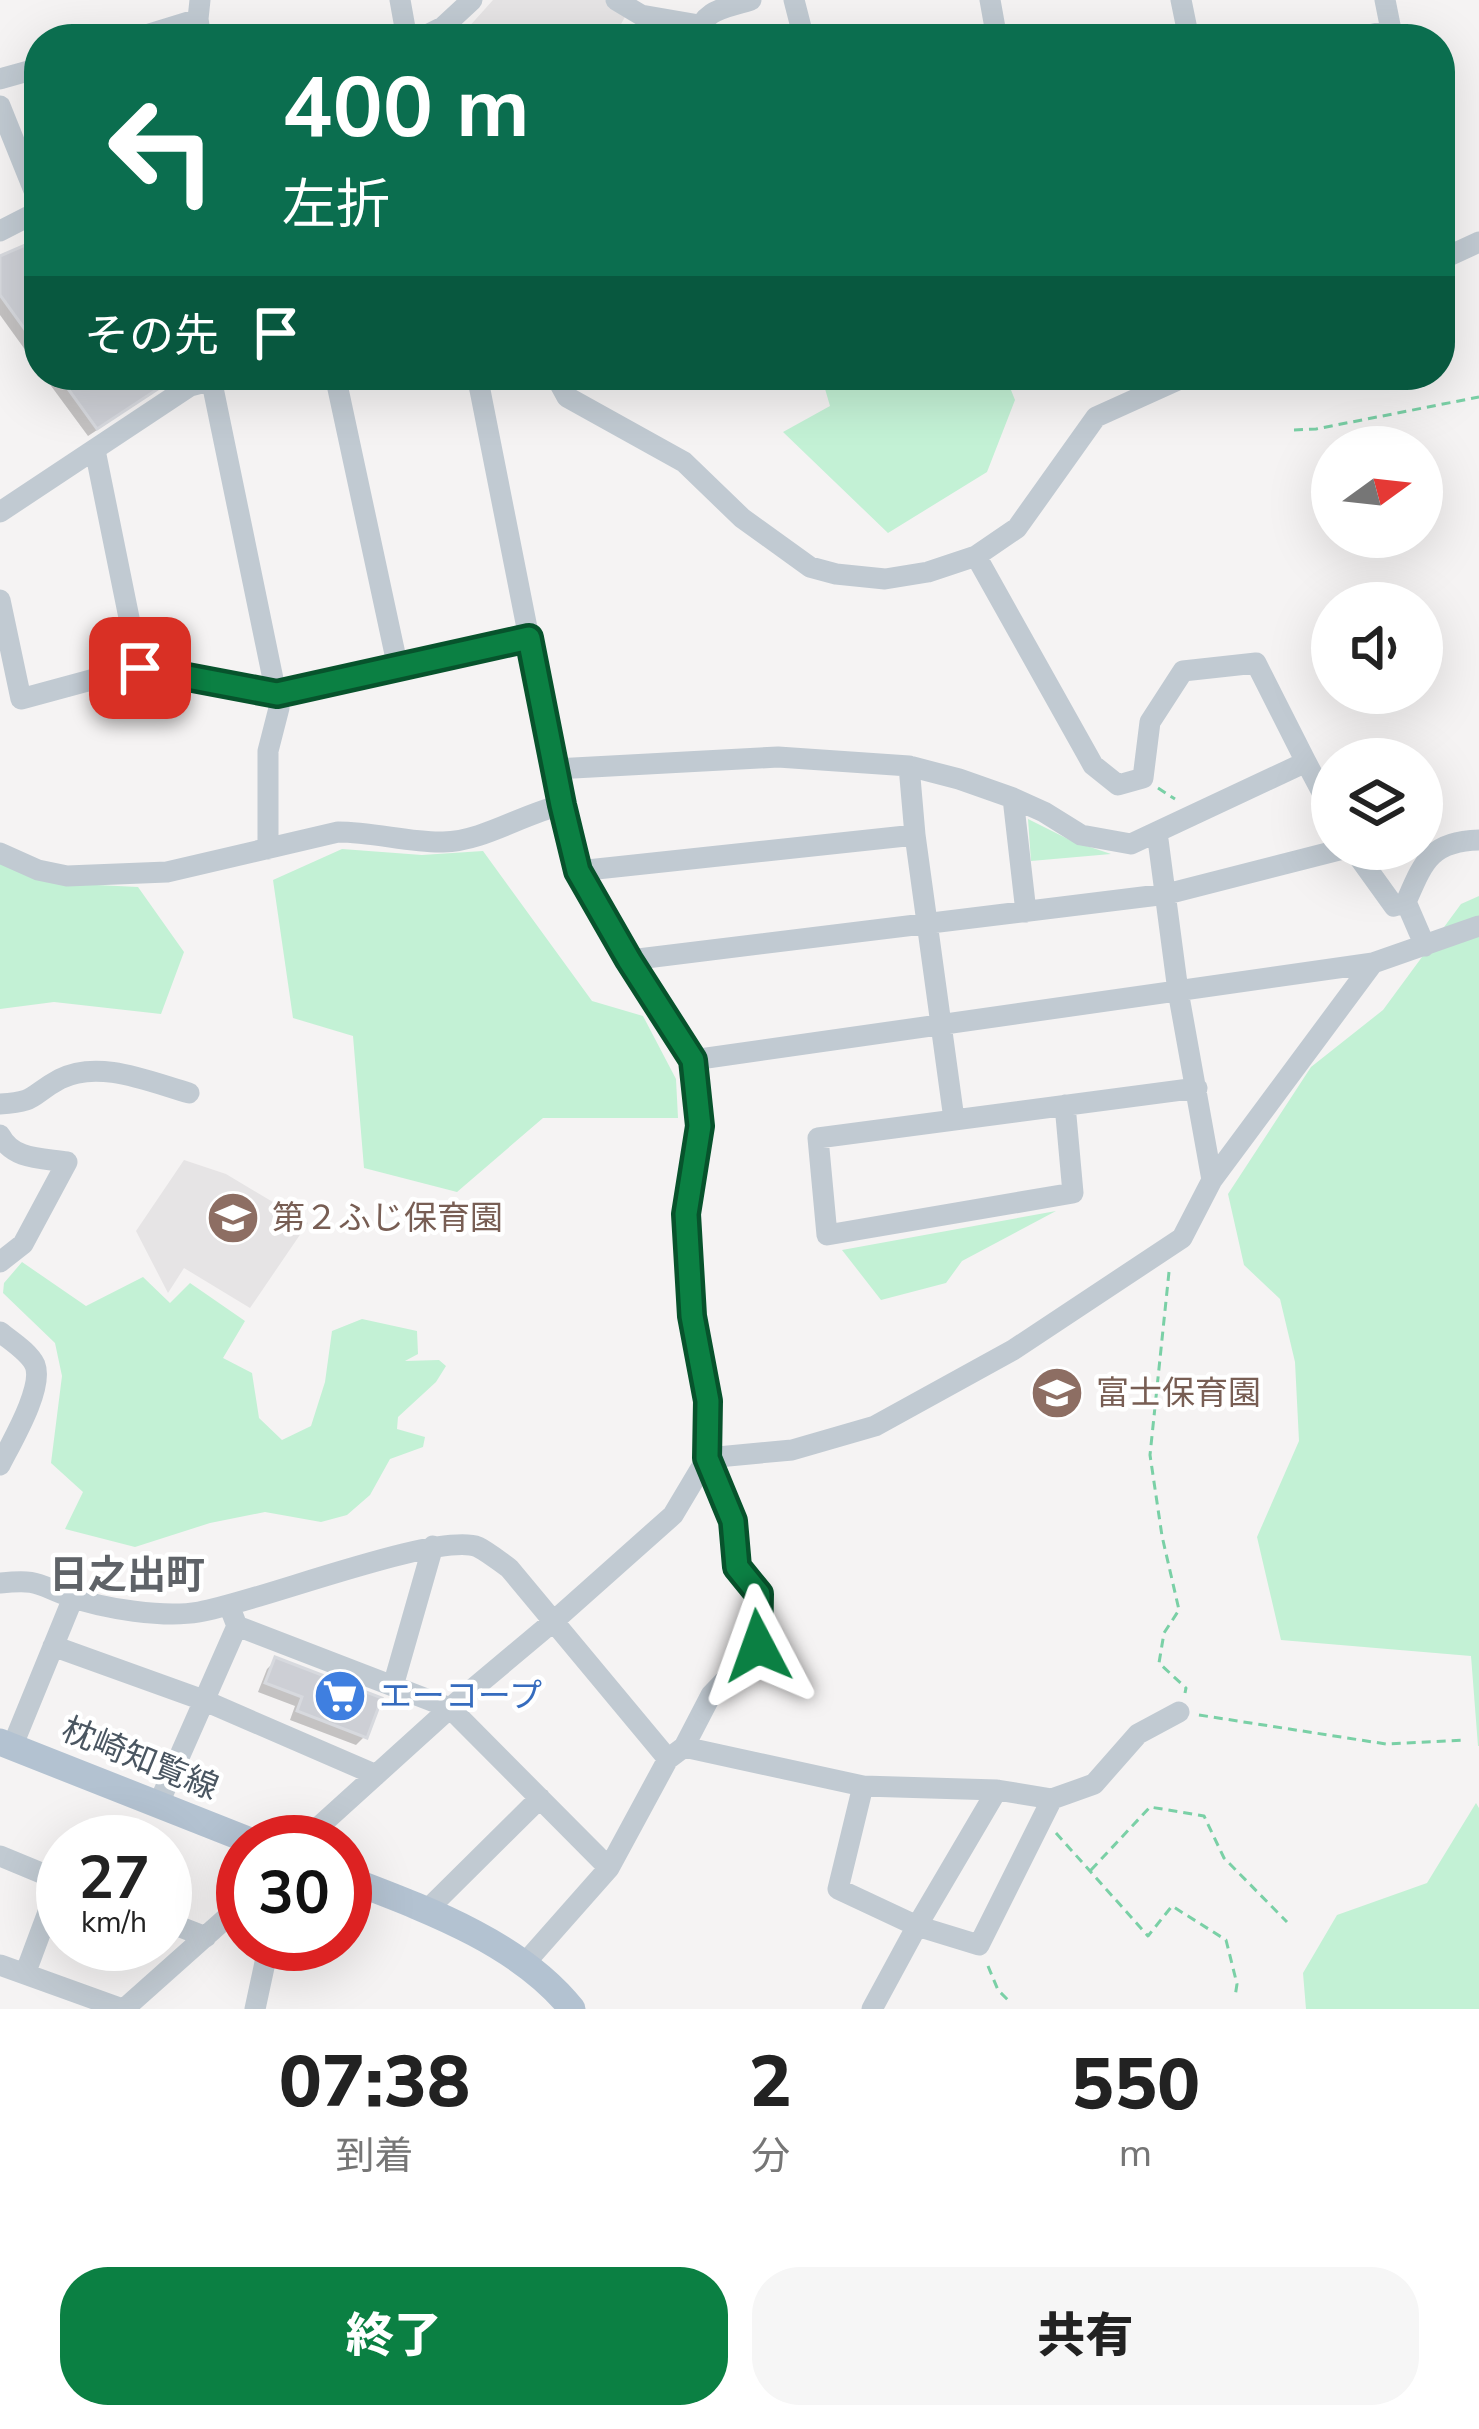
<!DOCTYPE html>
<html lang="ja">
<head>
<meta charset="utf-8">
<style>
  body { margin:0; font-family:"Nunito Sans","Noto Sans JP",sans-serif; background:#f6f6f6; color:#222; height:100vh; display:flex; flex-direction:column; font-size:45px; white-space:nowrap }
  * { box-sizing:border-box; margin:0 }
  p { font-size:39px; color:#767676 }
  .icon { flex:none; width:66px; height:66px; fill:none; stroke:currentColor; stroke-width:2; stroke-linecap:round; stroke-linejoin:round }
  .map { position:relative; height:2009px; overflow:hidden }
  .sheet { display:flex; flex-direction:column; background:#fff; flex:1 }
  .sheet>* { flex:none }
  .banner { position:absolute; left:24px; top:24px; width:1431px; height:366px; border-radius:48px; box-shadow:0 12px 48px #0002; background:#0b6e4f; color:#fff; overflow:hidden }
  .needle { width:78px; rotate:75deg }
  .buttons { position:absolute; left:1311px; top:426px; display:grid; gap:24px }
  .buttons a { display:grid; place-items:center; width:132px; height:132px; border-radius:50%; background:#fff; box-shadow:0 12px 48px #0002; font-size:60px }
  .speed { position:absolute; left:36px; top:1815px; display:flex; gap:24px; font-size:60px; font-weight:700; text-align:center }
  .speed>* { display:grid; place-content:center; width:156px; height:156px; border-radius:50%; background:#fff; box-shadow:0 12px 48px #0002; line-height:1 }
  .speed small { font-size:30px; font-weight:400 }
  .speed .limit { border:18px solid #d22; background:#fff; color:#111 }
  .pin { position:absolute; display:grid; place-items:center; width:102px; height:102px; color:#fff; margin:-51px; border-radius:24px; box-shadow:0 6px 18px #0006 }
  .me { position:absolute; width:132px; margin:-66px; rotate:356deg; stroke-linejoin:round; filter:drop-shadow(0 0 9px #0008) }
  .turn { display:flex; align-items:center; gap:42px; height:252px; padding:0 60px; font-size:54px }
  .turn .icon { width:156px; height:156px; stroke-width:2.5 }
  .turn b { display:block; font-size:84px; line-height:102px }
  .then { display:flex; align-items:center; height:114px; padding:0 60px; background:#0003; gap:24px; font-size:45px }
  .eta { display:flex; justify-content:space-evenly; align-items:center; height:204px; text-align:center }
  .eta b { font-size:72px; font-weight:800; line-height:84px }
  .button { display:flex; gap:24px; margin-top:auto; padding:24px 60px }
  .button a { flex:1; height:138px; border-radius:48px; background:#0b8043; color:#fff; font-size:48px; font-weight:800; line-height:138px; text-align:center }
  .button a+a { background:#f6f6f6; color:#222 }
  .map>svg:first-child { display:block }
</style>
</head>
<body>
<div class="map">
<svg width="1479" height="2009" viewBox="0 0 1479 2009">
  <rect width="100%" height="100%" fill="#f5f3f3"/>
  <path fill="#e6e4e5" d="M493 0H605L627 13 613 39H458Z
    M184 1160 226 1174 308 1223 250 1308 184 1268 168 1293 136 1231Z"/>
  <path fill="#c3f1d5" d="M821 375H1005L1015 400 987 472 888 533 783 432 830 406Z
    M1028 819 1072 841 1111 854 1031 861Z
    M342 849 422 855 483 851 592 1001 643 1016 676 1079 678 1118H543L457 1192 364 1168 353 1036 293 1018 273 880Z
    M0 859 56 883 138 887 184 952 161 1014 54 1002 0 1009Z
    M1479 896V1746H1478L1471 1656 1281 1640 1257 1537 1299 1441 1295 1362 1280 1299 1244 1265 1228 1194 1311 1067 1383 1010 1461 904Z
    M1056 1211 962 1261 946 1283 881 1300 842 1250Z
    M22 1262 86 1306 143 1277 170 1303 190 1283 245 1321 223 1358 252 1373 259 1418 282 1440 311 1426 325 1382 332 1331 362 1319 417 1331 418 1354 405 1361 439 1360 446 1366 436 1382 398 1417 397 1429 425 1437 423 1447 390 1459 370 1495 347 1515 321 1522 265 1512 210 1523 135 1547 65 1529 83 1492 51 1463 62 1376 55 1343 3 1293 4 1283Z
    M1476 1803 1479 1808V2009H1306L1303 1973 1337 1915 1427 1883Z"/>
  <path fill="#0003" d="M39 242V369L0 315V260Z
    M43 375H180L88 436Z
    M276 1660 364 1737 356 1745 290 1720 295 1706 258 1692 267 1669Z"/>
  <path fill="#cdcfd5" stroke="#d7d9de" stroke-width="3" d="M39 239V349L0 295V256Z
    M58 375H179L97 429Z
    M275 1657 382 1698 367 1738 297 1711 302 1697 265 1683Z"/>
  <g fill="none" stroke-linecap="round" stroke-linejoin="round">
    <path stroke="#7ad0a6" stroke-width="3" stroke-dasharray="9 6" stroke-linecap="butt" d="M1294 430 1316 429 1479 397
      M1158 788 1175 799
      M1169 1272 1150 1455 1162 1536 1179 1610 1164 1633 1159 1663 1186 1688 1185 1693
      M1199 1715 1386 1744 1464 1740
      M1056 1833 1148 1936 1172 1906 1226 1940 1237 1984 1235 1997
      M1091 1870 1150 1807 1204 1816 1224 1858 1287 1922
      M988 1966 998 1990 1008 2000"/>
    <path stroke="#c1cad2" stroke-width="21" d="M200 0 198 19 201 39
      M400 0 407 39
      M616 0 641 15 699 25
      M794 0 804 39
      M990 0 997 39
      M1181 0 1189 39
      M695 38C705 8 723 9 751 0
      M133 39 198 19
      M419 39 443 27 472 0
      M1352 39 1391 30 1385 0
      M0 79 39 68
      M0 106 39 203
      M0 231 39 211
      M1440 260 1479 242
      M335 375 398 668
      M555 375 567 397 684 462 742 518 810 567 836 574 885 579 928 572 976 556 1017 528 1096 417 1189 375
      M211 378 279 708 268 751V849
      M95 450 139 667
      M0 512 190 386 231 375
      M976 556 1093 765 1118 785 1143 778 1150 722 1183 671 1256 663 1306 762
      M0 600 21 699 139 667 277 694 289 693 528 638
      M909 766 915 835 954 1119
      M555 769 778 757 909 766 959 779 1013 798 1044 812 1081 835 1131 844 1306 762 1332 811
      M1013 798 1026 912
      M1157 832 1178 991 1212 1180
      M1353 849 1394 906 1406 902
      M0 853 38 870 67 876 167 872 338 832C373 832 411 843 443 842 484 841 522 814 562 805
      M578 871 915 835
      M1425 946 1406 902C1423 863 1430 841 1479 840
      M630 960 1167 894 1343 849
      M693 1060 1373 963 1479 926
      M0 1104C38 1102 30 1095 60 1079 99 1059 150 1082 189 1093
      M1065 1105 1073 1193 827 1235 818 1138 1197 1088
      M0 1135C13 1160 41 1158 67 1162L23 1244 0 1262
      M0 1332C11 1341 29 1352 35 1365 44 1388 11 1443 0 1465
      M0 1583C39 1579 36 1584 71 1597 104 1609 164 1618 199 1612 255 1603 438 1531 478 1547 488 1552 499 1561 509 1568L668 1759
      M237 1626 450 1708 609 1868
      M53 1646 203 1700 376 1775
      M393 1686 433 1546
      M12 1747 73 1598
      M684 1747 863 1786 997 1790 1052 1799 1094 1784 1138 1734 1179 1712
      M863 1786 838 1889 917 1926 979 1945 1052 1799
      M158 1805 237 1626 232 1613
      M302 1842 450 1708 555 1620 673 1515 707 1458 708 1401 692 1316 686 1214 700 1126 693 1060 636 970 578 871 562 805 477 375
      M0 1856 63 1882
      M427 1910 540 1798
      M165 1921 206 1937
      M525 1963 609 1868 668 1759 684 1747 711 1695 758 1646 759 1594 737 1567 733 1521 707 1458 792 1450 875 1426 1013 1350 1182 1238 1212 1180 1373 963
      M0 1965 122 2009
      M25 1974 60 1880
      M124 2009 243 1903
      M255 2009 269 1944
      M872 2009 917 1926 997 1790"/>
    <path stroke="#b3c2d1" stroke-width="27" d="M0 1742 253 1842
      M345 1878C423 1908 519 1942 572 2009"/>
  </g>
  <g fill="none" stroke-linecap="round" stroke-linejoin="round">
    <g stroke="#07532c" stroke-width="30">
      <path id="route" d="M140 668 277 694 529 638 562 805 578 871 629 960 693 1060 700 1126 686 1214 692 1316 708 1401 707 1458 733 1521 737 1567 759 1594 758 1646"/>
    </g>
    <use href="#route" stroke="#0b8043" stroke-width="21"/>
  </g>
  <defs>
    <g id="school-disc" transform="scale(2.7)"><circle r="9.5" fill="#8d6e63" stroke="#fff"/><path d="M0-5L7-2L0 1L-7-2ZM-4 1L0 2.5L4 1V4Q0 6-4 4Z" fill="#fff"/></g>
    <g id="supermarket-disc" transform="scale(2.7)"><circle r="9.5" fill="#3f7fe0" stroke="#fff"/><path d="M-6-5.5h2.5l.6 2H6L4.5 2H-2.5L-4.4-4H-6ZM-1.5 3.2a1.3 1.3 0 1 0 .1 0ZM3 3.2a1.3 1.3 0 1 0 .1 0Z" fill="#fff"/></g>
  </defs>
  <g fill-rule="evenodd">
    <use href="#school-disc" x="233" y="1218"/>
    <use href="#school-disc" x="1057" y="1393"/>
    <use href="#supermarket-disc" x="340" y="1696"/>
  </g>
  <g text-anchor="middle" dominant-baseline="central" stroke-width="9" stroke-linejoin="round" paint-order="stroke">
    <g font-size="33" fill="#785e54" stroke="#fff" text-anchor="start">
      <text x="272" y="1218">第２ふじ保育園</text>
      <text x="1096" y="1393">富士保育園</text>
    </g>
    <g font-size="33" fill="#366cbe" stroke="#fff" text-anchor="start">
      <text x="379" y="1696">エーコープ</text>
    </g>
    <g font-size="33" fill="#4a5661" stroke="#fff">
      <text transform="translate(140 1759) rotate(22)">枕崎知覧線</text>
    </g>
    <g font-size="39" font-weight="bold" fill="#5f6368" stroke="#fff">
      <text x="127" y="1575">日之出町</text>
    </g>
  </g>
</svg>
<div class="buttons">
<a><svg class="needle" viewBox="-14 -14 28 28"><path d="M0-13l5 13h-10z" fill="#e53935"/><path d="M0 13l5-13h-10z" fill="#767676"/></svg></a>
<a><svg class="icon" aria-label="sound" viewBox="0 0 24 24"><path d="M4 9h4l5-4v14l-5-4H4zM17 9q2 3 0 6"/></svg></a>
<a><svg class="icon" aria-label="layers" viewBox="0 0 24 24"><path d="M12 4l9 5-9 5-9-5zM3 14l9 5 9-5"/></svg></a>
</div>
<div class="speed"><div>27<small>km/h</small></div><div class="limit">30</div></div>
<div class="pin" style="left:140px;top:668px;background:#d93025"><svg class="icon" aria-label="arrive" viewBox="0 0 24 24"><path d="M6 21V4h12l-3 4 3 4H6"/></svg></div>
<svg class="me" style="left:758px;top:1646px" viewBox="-20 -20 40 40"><path d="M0-17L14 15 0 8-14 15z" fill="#0b8043" stroke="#fff" stroke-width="4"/></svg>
<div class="banner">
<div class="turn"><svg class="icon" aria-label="left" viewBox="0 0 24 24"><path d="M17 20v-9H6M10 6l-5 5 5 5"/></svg><div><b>400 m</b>左折</div></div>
<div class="then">その先<svg class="icon" aria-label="arrive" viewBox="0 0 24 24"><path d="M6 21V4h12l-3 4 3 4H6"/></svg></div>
</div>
</div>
<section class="sheet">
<div class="eta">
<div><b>07:38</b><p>到着</p></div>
<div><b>2</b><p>分</p></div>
<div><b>550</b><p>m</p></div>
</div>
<div class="button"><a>終了</a><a>共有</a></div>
</section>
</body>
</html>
